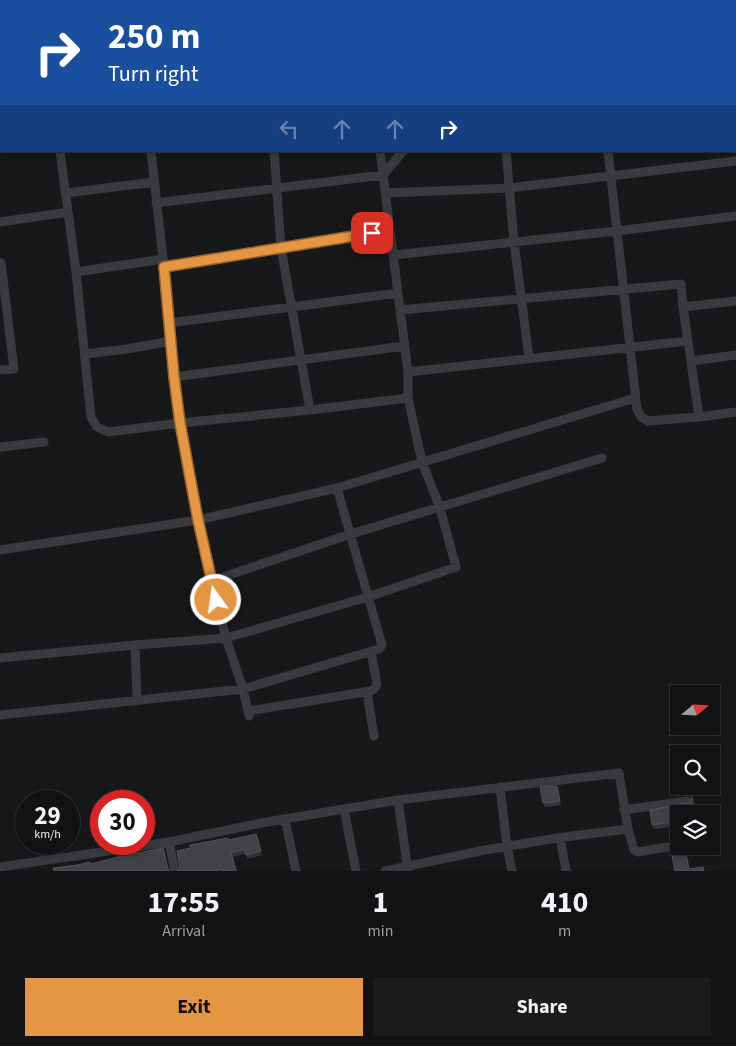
<!DOCTYPE html>
<html lang="en">
<head>
<meta charset="utf-8">
<style>
  body { margin:0; font-family:"Source Sans 3",sans-serif; background:#1a1b1c; color:#f1f3f6; height:100vh; display:flex; flex-direction:column; font-size:19px; white-space:nowrap }
  * { box-sizing:border-box; margin:0 }
  p { font-size:16px; color:#9c9ea0 }
  .icon { flex:none; width:28px; height:28px; fill:none; stroke:currentColor; stroke-width:2; stroke-linecap:round; stroke-linejoin:round }
  .map { position:relative; height:871px; overflow:hidden }
  .drawer { display:flex; flex-direction:column; background:#111213; flex:1 }
  .drawer>* { flex:none }
  .hud { position:absolute; left:0px; top:0px; width:736px; height:152px; box-shadow:0 2px 8px #0003,0 0 0 1px #303233; background:#1a4fa0; color:#fff; overflow:hidden }
  .needle { width:32px; rotate:71deg }
  .buttons { position:absolute; left:670px; top:685px; display:grid; gap:10px }
  .buttons a { display:grid; place-items:center; width:50px; height:50px; border-radius:0px; background:#111213; box-shadow:0 2px 8px #0003,0 0 0 1px #303233; font-size:25px }
  .speed { position:absolute; left:15px; top:790px; display:flex; gap:10px; font-size:25px; font-weight:700; text-align:center }
  .speed>* { display:grid; place-content:center; width:65px; height:65px; border-radius:50%; background:#111213; box-shadow:0 2px 8px #0003,0 0 0 1px #303233; line-height:1 }
  .speed small { font-size:12px; font-weight:400 }
  .speed .limit { border:8px solid #d22; background:#fff; color:#111 }
  .pin { position:absolute; display:grid; place-items:center; width:42px; height:42px; color:#fff; margin:-21px; border-radius:10px; box-shadow:0 2px 8px #0006 }
  .me { position:absolute; width:55px; margin:-28px; rotate:346deg; stroke-linejoin:round; filter:drop-shadow(0 0 4px #0008) }
  .turn { display:flex; align-items:center; gap:18px; height:105px; padding:0 25px; font-size:22px }
  .turn .icon { width:65px; height:65px; stroke-width:2.5 }
  .turn b { display:block; font-size:35px; line-height:42px }
  .lanes { display:flex; align-items:center; height:48px; padding:0 25px; background:#0003; justify-content:center; gap:25px; direction:ltr }
  .lanes .off { opacity:.35 }
  .eta { display:flex; justify-content:space-evenly; align-items:center; height:85px; text-align:center }
  .eta b { font-size:30px; font-weight:700; line-height:35px }
  .action { display:flex; gap:10px; margin-top:auto; padding:10px 25px }
  .action a { flex:1; height:58px; border-radius:0px; background:#e59643; color:#111; font-size:20px; font-weight:700; line-height:58px; text-align:center }
  .action a+a { background:#1a1b1c; color:#f1f3f6 }
  .map>svg:first-child { display:block }
</style>
</head>
<body>
<div class="map">
<svg width="736" height="871" viewBox="0 0 736 871">
  <rect width="100%" height="100%" fill="#171819"/>
  <path fill="#1e241e" d="M0 0H124V1H1L0 10Z"/>
  <g fill="none" stroke-linecap="round" stroke-linejoin="round">
    <path stroke="#393a3e" stroke-width="9" d="M134 0V1
      M244 0V1
      M365 0 366 1
      M489 0V1
      M592 0V1
      M690 0V1
      M556 1 565 0
      M735 86 736 88
      M0 146H1
      M60 151 76 272 163 259
      M151 151 164 267 390 230
      M506 151 514 242 529 358
      M608 151 637 409 641 417 648 421 699 417 736 412
      M66 193 154 182
      M386 193 509 188 736 161
      M156 203 383 175 403 151
      M0 222 68 212
      M393 255 617 231 736 216
      M76 272 91 417 97 427 108 432 180 423 174 377 164 267
      M683 307 736 301
      M400 310 681 284 683 307 699 417
      M169 323 398 293
      M85 354 127 349 171 341
      M691 361 736 355
      M0 370 14 369 1 263
      M408 372 688 341
      M174 377 404 346
      M310 410 408 398
      M0 447 44 442
      M0 550 198 520 337 488 635 398
      M211 581 351 534 602 458
      M135 645 137 701
      M0 658 135 645 226 638 368 597 456 567 440 508 422 462 408 398V372L380 151
      M367 692 374 736
      M248 711 371 691 375 688 377 684 371 652
      M0 715 243 689 379 649 382 645 337 488
      M249 716 243 689 226 638 211 581 180 423 310 410 281 248 274 151
      M500 787 507 846 512 871
      M398 800 408 871
      M344 809 356 871
      M624 810 687 801
      M285 819 296 871
      M560 837 566 871
      M169 842 175 871
      M0 867 169 842 261 823 398 800 619 773 628 829 634 850 638 852 679 845
      M385 871 485 850 557 838 628 829"/>
  </g>
  <path fill="#333437" d="M557 786 561 805 545 807 543 803Z
    M679 786H690L693 798H692L695 814H679V826L654 829 652 825 690 801 691 797 689 795 676 796 674 792Z
    M258 838 262 855 247 859 246 853 233 857 237 871H176L229 840Z"/>
  <path fill="#404245" stroke="#505357" d="M679 780V786H690L691 794 687 791 674 792 672 781Z
    M557 786 560 801 543 803 540 787Z
    M692 797 695 814H679V821L652 825 650 810 686 803 690 801Z
    M256 834 261 851 246 855 244 849 231 853 236 871H223L222 869 214 871H176L180 868 177 851 190 848V845L228 838 229 840Z
    M163 848 168 869 170 871H54L53 868 77 865 90 862 91 864 118 857Z
    M686 853 689 869 703 867 704 871H675L672 856Z"/>
  <g fill="none" stroke-linecap="round" stroke-linejoin="round">
    <g stroke="#95622c" stroke-width="12">
      <path id="route" d="M216 600 198 520 180 423 174 377 164 267 372 233"/>
    </g>
    <use href="#route" stroke="#e59643" stroke-width="9"/>
  </g>
</svg>
<div class="buttons">
<a><svg class="needle" viewBox="-14 -14 28 28"><path d="M0-13l5 13h-10z" fill="#e53935"/><path d="M0 13l5-13h-10z" fill="#9c9ea0"/></svg></a>
<a><svg class="icon" aria-label="search" viewBox="0 0 24 24"><circle cx="10" cy="10" r="6"/><path d="M15 15l6 6"/></svg></a>
<a><svg class="icon" aria-label="layers" viewBox="0 0 24 24"><path d="M12 4l9 5-9 5-9-5zM3 14l9 5 9-5"/></svg></a>
</div>
<div class="speed"><div>29<small>km/h</small></div><div class="limit">30</div></div>
<div class="pin" style="left:372px;top:233px;background:#d93025"><svg class="icon" aria-label="arrive" viewBox="0 0 24 24"><path d="M6 21V4h12l-3 4 3 4H6"/></svg></div>
<svg class="me" style="left:216px;top:600px" viewBox="-20 -20 40 40"><circle r="17" fill="#e59643" stroke="#fff" stroke-width="3"/><path d="M0-11L8 9 0 5-8 9z" fill="#fff"/></svg>
<div class="hud">
<div class="turn"><svg class="icon" aria-label="right" viewBox="0 0 24 24"><path d="M7 20v-9h11M14 6l5 5-5 5"/></svg><div><b>250 m</b>Turn right</div></div>
<div class="lanes"><svg class="icon off" aria-label="left" viewBox="0 0 24 24"><path d="M17 20v-9H6M10 6l-5 5 5 5"/></svg><svg class="icon off" aria-label="ahead" viewBox="0 0 24 24"><path d="M12 20V5M6 11l6-6 6 6"/></svg><svg class="icon off" aria-label="ahead" viewBox="0 0 24 24"><path d="M12 20V5M6 11l6-6 6 6"/></svg><svg class="icon" aria-label="right" viewBox="0 0 24 24"><path d="M7 20v-9h11M14 6l5 5-5 5"/></svg></div>
</div>
</div>
<section class="drawer">
<div class="eta">
<div><b>17:55</b><p>Arrival</p></div>
<div><b>1</b><p>min</p></div>
<div><b>410</b><p>m</p></div>
</div>
<div class="action"><a>Exit</a><a>Share</a></div>
</section>
</body>
</html>
